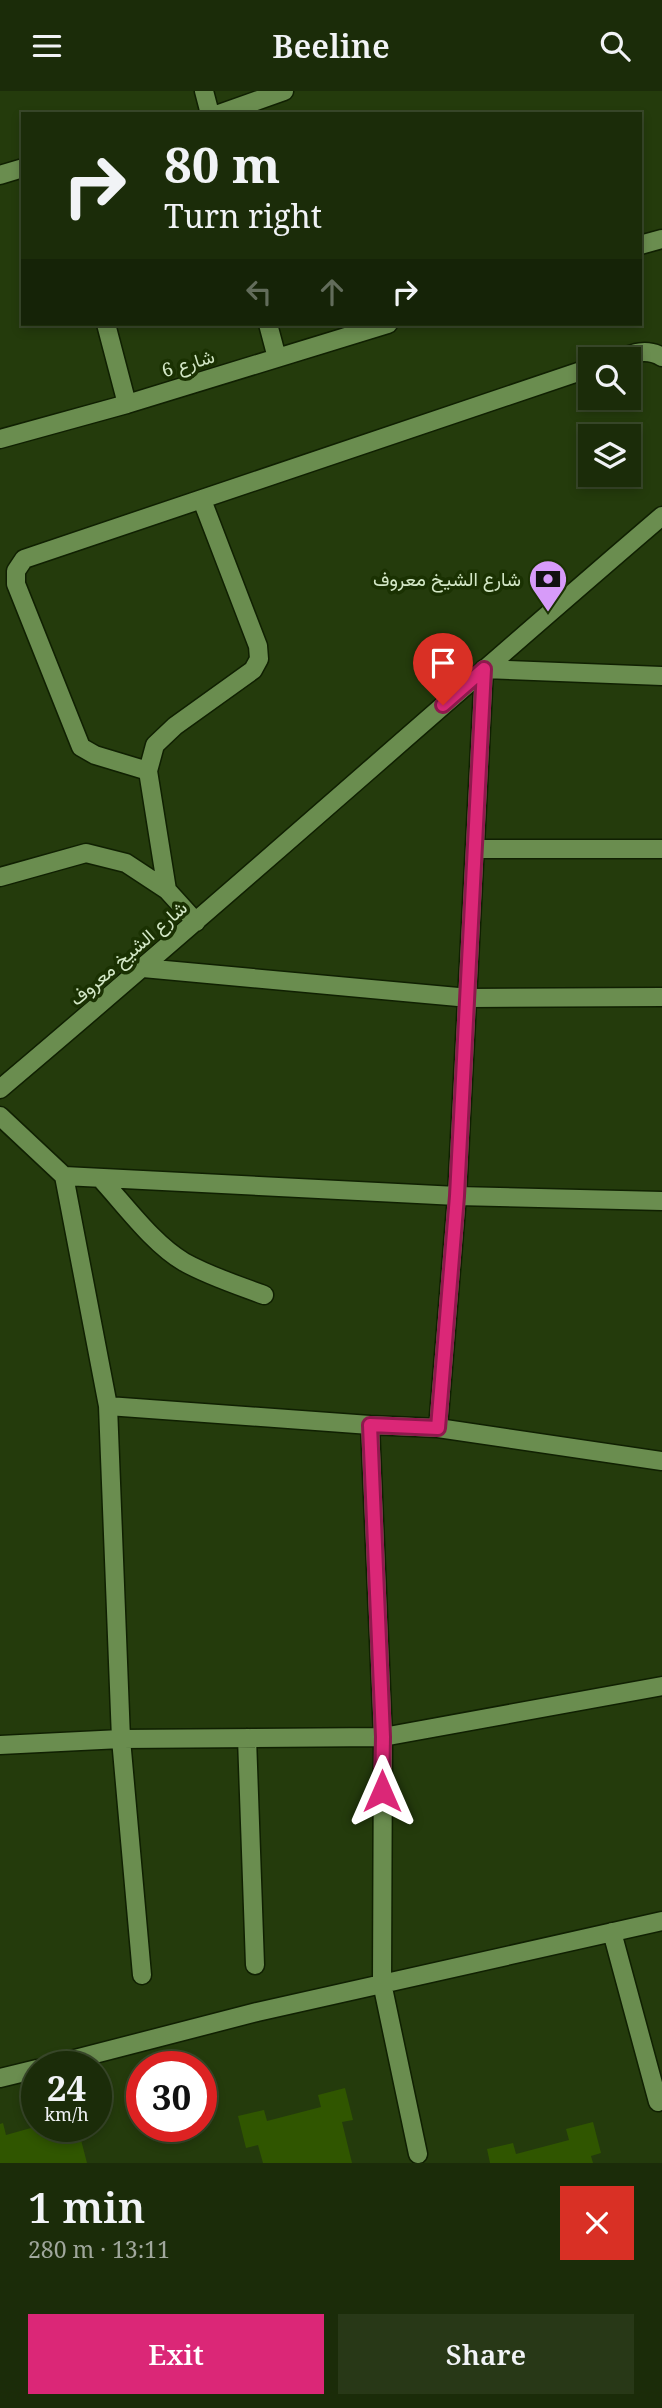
<!DOCTYPE html>
<html lang="en">
<head>
<meta charset="utf-8">
<style>
  body { margin:0; font-family:"Noto Serif",Vazirmatn,serif; background:#283817; color:#f1f3f6; height:100vh; display:flex; flex-direction:column; font-size:26px; white-space:nowrap }
  * { box-sizing:border-box; margin:0 }
  p { font-size:23px; color:#a0a79c }
  .icon { flex:none; width:38px; height:38px; fill:none; stroke:currentColor; stroke-width:2; stroke-linecap:round; stroke-linejoin:round }
  .map { position:relative; height:2072px; overflow:hidden }
  .details { display:flex; flex-direction:column; background:#1b2c09; flex:1 }
  .details>* { flex:none }
  .top-card { position:absolute; left:21px; top:21px; width:621px; height:214px; border-radius:0px; box-shadow:0 4px 10px #0003,0 0 0 2px #39482a; background:#1b2c09; color:#f1f3f6; overflow:hidden }
  .buttons { position:absolute; left:578px; top:256px; display:grid; gap:14px }
  .buttons a { display:grid; place-items:center; width:63px; height:63px; border-radius:0px; background:#1b2c09; box-shadow:0 4px 10px #0003,0 0 0 2px #39482a; font-size:35px }
  .speed { position:absolute; left:21px; top:1960px; display:flex; gap:14px; font-size:35px; font-weight:700; text-align:center }
  .speed>* { display:grid; place-content:center; width:91px; height:91px; border-radius:50%; background:#1b2c09; box-shadow:0 4px 10px #0003,0 0 0 2px #39482a; line-height:1 }
  .speed small { font-size:18px; font-weight:400 }
  .speed .limit { border:10px solid #d22; background:#fff; color:#111 }
  .pin { position:absolute; display:grid; place-items:center; width:60px; height:60px; color:#fff; margin:-72px -30px; border-radius:50% 50% 50% 0; rotate:-45deg; box-shadow:0 0 7px #0007 }
  .pin .icon { rotate:45deg }
  .me { position:absolute; width:77px; margin:-38px; rotate:0deg; stroke-linejoin:round; filter:drop-shadow(0 0 5px #0008) }
  .turn { display:flex; align-items:center; gap:24px; height:147px; padding:0 28px; font-size:32px }
  .turn .icon { width:91px; height:91px; stroke-width:2.5 }
  .turn b { display:block; font-size:49px; line-height:60px }
  .lanes { display:flex; align-items:center; height:66px; padding:0 28px; background:#0003; justify-content:center; gap:35px; direction:ltr }
  .lanes .off { opacity:.35 }
  .round { display:grid; place-items:center; flex:none; width:74px; height:74px; border-radius:0px; background:#283817 }
  .overview { display:flex; align-items:center; justify-content:space-between; height:119px; padding:0 28px }
  h1 { font-size:42px; font-weight:600; line-height:52px }
  .button { display:flex; gap:14px; margin-top:auto; padding:14px 28px }
  .button a { flex:1; height:80px; border-radius:0px; background:#db2777; color:#fff; font-size:28px; font-weight:600; line-height:80px; text-align:center }
  .button a+a { background:#283817; color:#f1f3f6 }
  header { display:flex; justify-content:space-between; align-items:center; height:91px; padding:0 28px; background:#1b2c09; font-size:32px; font-weight:600 }
  .map>svg:first-child { display:block }
</style>
</head>
<body>
<header><svg class="icon" aria-label="menu" viewBox="0 0 24 24"><path d="M4 6h16M4 12h16M4 18h16"/></svg>Beeline<svg class="icon" aria-label="search" viewBox="0 0 24 24"><circle cx="10" cy="10" r="6"/><path d="M15 15l6 6"/></svg></header>
<div class="map">
<svg width="662" height="2072" viewBox="0 0 662 2072">
  <rect width="100%" height="100%" fill="#243b0c"/>
  <path fill="#305600" d="M345 1997 353 2029 342 2031 352 2072H263L258 2054 246 2057 238 2025 264 2019 267 2030 321 2016 318 2004Z
    M593 2031 601 2062 591 2065 593 2072H490L487 2058 513 2052 516 2063 569 2049 566 2038Z
    M3 2032 6 2044 38 2035H89L91 2043 80 2045 87 2072H0V2033Z"/>
  <g fill="none" stroke-linecap="round" stroke-linejoin="round">
    <g stroke="#102002" stroke-width="21">
      <path id="minor" d="M204 0 210 23
        M219 23 284 0
        M0 84 23 77
        M640 154 662 148
        M106 233 127 313
        M268 233 277 267
        M618 268C633 262 647 257 662 266
        M0 348 127 313 388 233
        M148 680 155 654 175 635 253 579 259 568 258 555 202 409
        M476 758H662
        M0 786 86 762 126 772 167 799 196 831
        M167 799 148 680 95 664 81 656 16 493V480L24 468 590 277
        M143 877 469 907 662 906
        M0 998C223 810 440 615 662 425
        M0 1025 64 1085 108 1315 121 1648 142 1884
        M64 1085 457 1105 662 1110
        M100 1087C125 1114 153 1153 184 1171 209 1185 237 1194 264 1204
        M108 1315 370 1334 438 1337 662 1370
        M370 1334 383 1646 382 1892 418 2063
        M438 1337 457 1105 484 578 662 585
        M247 1647 255 1874
        M0 1654 121 1648 383 1646 662 1595
        M612 1841 658 2011
        M44 1976 257 1921 662 1830
        M0 1987 37 1978"/>
    </g>
    <use href="#minor" stroke="#6a8d4f" stroke-width="18"/>
  </g>
  <g fill="none" stroke-linecap="round" stroke-linejoin="round">
    <g stroke="#8e194d" stroke-width="18">
      <path id="route" d="M382 1700 383 1646 370 1334 438 1337 457 1105 484 578 443 614"/>
    </g>
    <use href="#route" stroke="#db2777" stroke-width="12"/>
  </g>
  <defs>
    <g id="bank-pin" transform="scale(2.0125)"><path d="M0 17L-7.5 6A9.5 9.5 0 1 1 7.5 6Z" fill="#d79bf9" stroke="#1a3102"/><path d="M-6-4H6V4H-6ZM0-2.3a2.3 2.3 0 1 0 0 4.6a2.3 2.3 0 1 0 0-4.6Z" fill="#111"/></g>
  </defs>
  <g fill-rule="evenodd">
    <use href="#bank-pin" x="548" y="488"/>
  </g>
  <g text-anchor="middle" dominant-baseline="central" stroke-width="7" stroke-linejoin="round" paint-order="stroke">
    <g font-size="19" fill="#d3e7c6" stroke="#1a3102">
      <text transform="translate(188 272) rotate(-17)">شارع 6</text>
      <text transform="translate(128 862) rotate(-41)">شارع الشيخ معروف</text>
    </g>
    <g font-size="19" fill="#d3e7c6" stroke="#1a3102" text-anchor="end">
      <text x="521" y="488">شارع الشيخ معروف</text>
    </g>
  </g>
</svg>
<div class="buttons">
<a><svg class="icon" aria-label="search" viewBox="0 0 24 24"><circle cx="10" cy="10" r="6"/><path d="M15 15l6 6"/></svg></a>
<a><svg class="icon" aria-label="layers" viewBox="0 0 24 24"><path d="M12 4l9 5-9 5-9-5zM3 14l9 5 9-5"/></svg></a>
</div>
<div class="speed"><div>24<small>km/h</small></div><div class="limit">30</div></div>
<div class="pin" style="left:443px;top:614px;background:#d93025"><svg class="icon" aria-label="arrive" viewBox="0 0 24 24"><path d="M6 21V4h12l-3 4 3 4H6"/></svg></div>
<svg class="me" style="left:382px;top:1700px" viewBox="-20 -20 40 40"><path d="M0-17L14 15 0 8-14 15z" fill="#db2777" stroke="#fff" stroke-width="4"/></svg>
<div class="top-card">
<div class="turn"><svg class="icon" aria-label="right" viewBox="0 0 24 24"><path d="M7 20v-9h11M14 6l5 5-5 5"/></svg><div><b>80 m</b>Turn right</div></div>
<div class="lanes"><svg class="icon off" aria-label="left" viewBox="0 0 24 24"><path d="M17 20v-9H6M10 6l-5 5 5 5"/></svg><svg class="icon off" aria-label="ahead" viewBox="0 0 24 24"><path d="M12 20V5M6 11l6-6 6 6"/></svg><svg class="icon" aria-label="right" viewBox="0 0 24 24"><path d="M7 20v-9h11M14 6l5 5-5 5"/></svg></div>
</div>
</div>
<section class="details">
<div class="overview"><div><h1>1 min</h1><p>280 m · 13:11</p></div><a class="round" style="background:#d93025;color:#fff"><svg class="icon" aria-label="close" viewBox="0 0 24 24"><path d="M6 6l12 12M18 6L6 18"/></svg></a></div>
<div class="button"><a>Exit</a><a>Share</a></div>
</section>
</body>
</html>
